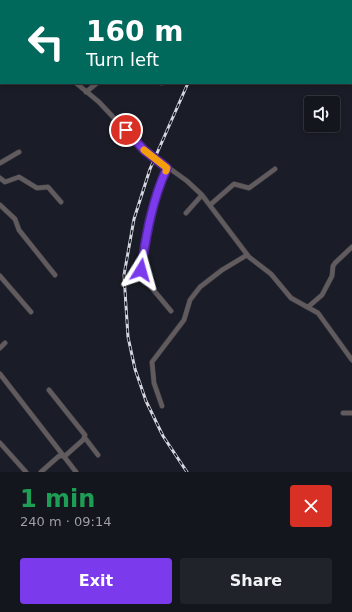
<!DOCTYPE html>
<html lang="en">
<head>
<meta charset="utf-8">
<style>
  body { margin:0; font-family:"DejaVu Sans",sans-serif; background:#21232a; color:#f1f3f6; height:100vh; display:flex; flex-direction:column; font-size:15px; white-space:nowrap }
  * { box-sizing:border-box; margin:0 }
  p { font-size:13px; color:#9d9fa4 }
  .icon { flex:none; width:22px; height:22px; fill:none; stroke:currentColor; stroke-width:2; stroke-linecap:round; stroke-linejoin:round }
  .map { position:relative; height:472px; overflow:hidden }
  .sheet { display:flex; flex-direction:column; background:#14161d; flex:1 }
  .sheet>* { flex:none }
  .banner { position:absolute; left:0px; top:0px; width:352px; height:84px; box-shadow:0 2px 6px #0003,0 0 0 1px #33353b; background:#00695c; color:#fff; overflow:hidden }
  .buttons { position:absolute; left:304px; top:96px; display:grid; gap:8px }
  .buttons a { display:grid; place-items:center; width:36px; height:36px; border-radius:4px; background:#14161d; box-shadow:0 2px 6px #0003,0 0 0 1px #33353b; font-size:20px }
  .pin { position:absolute; display:grid; place-items:center; width:34px; height:34px; color:#fff; margin:-17px; border:2px solid #fff; border-radius:50%; box-shadow:0 1px 4px #0007 }
  .me { position:absolute; width:44px; margin:-22px; rotate:8deg; stroke-linejoin:round; filter:drop-shadow(0 0 3px #0008) }
  .turn { display:flex; align-items:center; gap:14px; height:84px; padding:0 20px; font-size:18px }
  .turn .icon { width:52px; height:52px; stroke-width:2.5 }
  .turn b { display:block; font-size:28px; line-height:34px }
  .round { display:grid; place-items:center; flex:none; width:42px; height:42px; border-radius:4px; background:#21232a }
  .headline { display:flex; align-items:center; justify-content:space-between; height:68px; padding:0 20px }
  h1 { font-size:24px; font-weight:700; line-height:30px; color:#1e9e55 }
  .button { display:flex; gap:8px; margin-top:auto; padding:8px 20px }
  .button a { flex:1; height:46px; border-radius:4px; background:#7c3aed; color:#fff; font-size:16px; font-weight:700; line-height:46px; text-align:center }
  .button a+a { background:#21232a; color:#f1f3f6 }
  .map>svg:first-child { display:block }
</style>
</head>
<body>
<div class="map">
<svg width="352" height="472" viewBox="0 0 352 472">
  <rect width="100%" height="100%" fill="#1a1d27"/>
  <g fill="none" stroke-linecap="round" stroke-linejoin="round">
    <g stroke="#373a44" stroke-width="5.5">
      <path id="minor" d="M7 0 8 1
        M86 0 87 1
        M134 0V1
        M43 1 45 0
        M0 20 1 19
        M76 83 99 102 144 150 187 181 202 195 249 257 271 274 291 298 318 313 352 360
        M161 83H162
        M86 92 97 83
        M0 163 19 152
        M167 168C154 195 141 244 141 275L171 311
        M0 178 5 182 19 177 37 188 48 187 61 202
        M0 205 15 219 19 230 55 275
        M210 205 234 184 249 188 275 169
        M186 213 202 195
        M0 276 31 312
        M308 307 322 295 332 276 333 266 335 263 352 247
        M0 348 5 343
        M0 374 76 472
        M162 406 154 383 152 362 184 320 190 300 200 287 222 270 247 255
        M343 413H352
        M85 438 98 455
        M0 443 26 472
        M41 472 59 456H65L83 440 85 435 49 390"/>
    </g>
    <use href="#minor" stroke="#625b5d" stroke-width="4.5"/>
    <g stroke="#d5d7e0" stroke-width="3">
      <path id="rail" d="M224 1V0
        M187 472 163 436 146 401 135 369 128 337 124 275 134 219 150 169 188 83"/>
    </g>
    <use href="#rail" stroke="#11141d" stroke-width="1.5" stroke-dasharray="4.5" stroke-linecap="butt"/>
  </g>
  <g fill="none" stroke-linecap="round" stroke-linejoin="round">
    <g stroke="#51269a" stroke-width="10">
      <path id="route" d="M126 130 144 150 167 168C152 200 146 236 141 270"/>
    </g>
    <use href="#route" stroke="#7c3aed" stroke-width="7"/>
    <path stroke="#f59e0b" stroke-width="7" d="M144 150 167 168 166 171"/>
  </g>
</svg>
<div class="buttons">
<a><svg class="icon" aria-label="sound" viewBox="0 0 24 24"><path d="M4 9h4l5-4v14l-5-4H4zM17 9q2 3 0 6"/></svg></a>
</div>
<div class="pin" style="left:126px;top:130px;background:#d93025"><svg class="icon" aria-label="arrive" viewBox="0 0 24 24"><path d="M6 21V4h12l-3 4 3 4H6"/></svg></div>
<svg class="me" style="left:141px;top:270px" viewBox="-20 -20 40 40"><path d="M0-17L14 15 0 8-14 15z" fill="#7c3aed" stroke="#fff" stroke-width="4"/></svg>
<div class="banner">
<div class="turn"><svg class="icon" aria-label="left" viewBox="0 0 24 24"><path d="M17 20v-9H6M10 6l-5 5 5 5"/></svg><div><b>160 m</b>Turn left</div></div>
</div>
</div>
<section class="sheet">
<div class="headline"><div><h1>1 min</h1><p>240 m · 09:14</p></div><a class="round" style="background:#d93025;color:#fff"><svg class="icon" aria-label="close" viewBox="0 0 24 24"><path d="M6 6l12 12M18 6L6 18"/></svg></a></div>
<div class="button"><a>Exit</a><a>Share</a></div>
</section>
</body>
</html>
